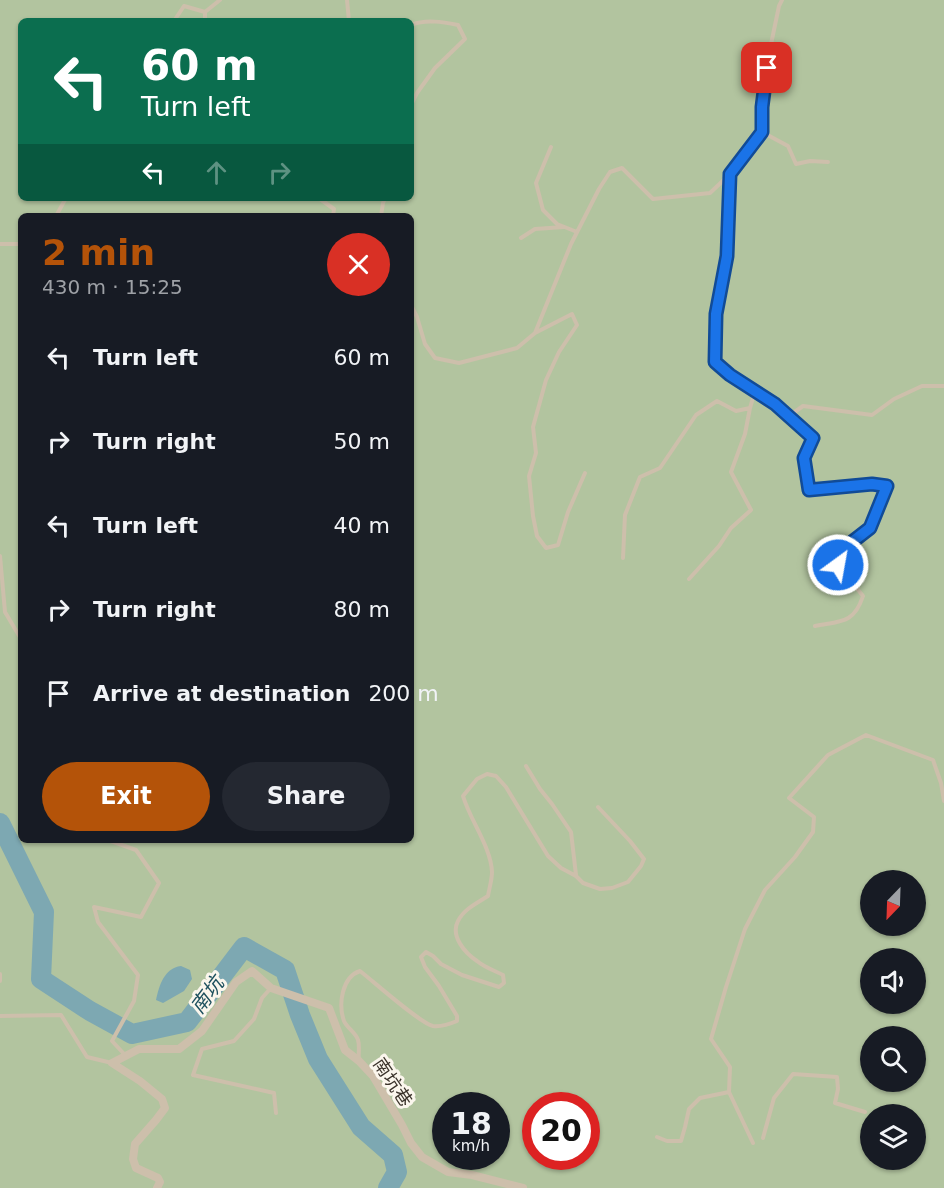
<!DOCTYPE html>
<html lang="en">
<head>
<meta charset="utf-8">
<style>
  body { margin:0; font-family:"DejaVu Sans","Noto Sans TC",sans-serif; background:#242831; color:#f1f3f6; height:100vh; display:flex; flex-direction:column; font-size:22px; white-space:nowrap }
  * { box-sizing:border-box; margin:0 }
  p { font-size:20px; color:#9ea1a6 }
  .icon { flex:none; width:33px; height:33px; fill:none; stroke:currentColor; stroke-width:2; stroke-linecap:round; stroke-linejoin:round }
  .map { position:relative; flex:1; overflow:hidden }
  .sheet { position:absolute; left:18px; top:213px; width:396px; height:630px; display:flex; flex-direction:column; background:#171b24; border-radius:9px; box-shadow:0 2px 4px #0004 }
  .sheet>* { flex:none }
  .top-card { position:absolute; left:18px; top:18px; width:396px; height:183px; border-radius:9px; box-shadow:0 2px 4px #0004; background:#0b6e4f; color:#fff; overflow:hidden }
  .needle { width:39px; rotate:203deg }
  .tools { position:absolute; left:860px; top:870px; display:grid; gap:12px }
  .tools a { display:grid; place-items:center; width:66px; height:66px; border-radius:50%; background:#171b24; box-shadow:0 2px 4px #0004; font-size:30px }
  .speed { position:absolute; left:432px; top:1092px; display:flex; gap:12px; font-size:30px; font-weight:700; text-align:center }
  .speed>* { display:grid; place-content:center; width:78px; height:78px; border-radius:50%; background:#171b24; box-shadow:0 2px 4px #0004; line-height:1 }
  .speed small { font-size:15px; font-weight:400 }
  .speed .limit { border:9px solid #d22; background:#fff; color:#111 }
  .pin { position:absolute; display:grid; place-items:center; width:51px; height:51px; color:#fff; margin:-26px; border-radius:12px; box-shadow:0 3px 9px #0006 }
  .me { position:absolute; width:66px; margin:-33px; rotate:32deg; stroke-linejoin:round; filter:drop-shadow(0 0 4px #0008) }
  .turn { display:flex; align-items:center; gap:21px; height:126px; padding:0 24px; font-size:27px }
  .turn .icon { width:78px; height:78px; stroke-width:2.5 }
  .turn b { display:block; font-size:42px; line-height:51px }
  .lanes { display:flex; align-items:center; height:57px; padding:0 24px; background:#0003; justify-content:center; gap:30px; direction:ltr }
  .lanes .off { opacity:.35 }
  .round { display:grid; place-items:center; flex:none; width:63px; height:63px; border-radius:32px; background:#242831 }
  .head { display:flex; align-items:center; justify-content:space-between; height:102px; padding:0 24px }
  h1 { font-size:36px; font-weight:800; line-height:45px; color:#b45309 }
  .cta { display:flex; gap:12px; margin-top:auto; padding:12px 24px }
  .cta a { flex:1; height:69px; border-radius:36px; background:#b45309; color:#fff; font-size:24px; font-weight:800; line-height:69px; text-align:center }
  .cta a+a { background:#242831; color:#f1f3f6 }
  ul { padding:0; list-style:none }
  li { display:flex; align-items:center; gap:18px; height:84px; padding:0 24px }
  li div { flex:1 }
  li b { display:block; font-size:22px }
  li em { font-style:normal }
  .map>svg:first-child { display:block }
</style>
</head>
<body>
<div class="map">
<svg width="944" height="1188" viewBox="0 0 944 1188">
  <rect width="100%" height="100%" fill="#f4ede0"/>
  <path fill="#b2c49f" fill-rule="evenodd" d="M0 0H944V1188H0ZM21 21H411V198H21ZM21 216H411V840H21ZM870 880H915V926H870ZM870 958H915V1004H870ZM870 1036H915V1082H870ZM446 1106H496V1156H446ZM536 1106H586V1156H536ZM870 1114H915V1160H870Z"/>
  <path fill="#7da8b2" d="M181 966 190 970 192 979 184 991 163 1003 156 1000C159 986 164 968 181 966Z"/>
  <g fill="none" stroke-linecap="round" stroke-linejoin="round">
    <path stroke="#7da8b2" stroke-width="20" d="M0 823 44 912 41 979 90 1011 132 1034 187 1022 244 947 285 970 300 1015 318 1059 361 1127 393 1155 397 1172 388 1188"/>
    <path stroke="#cdbfab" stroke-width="4" d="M347 0 349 21
      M174 21 184 6 205 12 220 0
      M205 21V12
      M411 25C426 19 443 22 458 25L465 39 435 68 417 93 411 105
      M762 132 788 146 796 164 810 161 828 162
      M551 147 536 183 543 210 557 224 577 232
      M730 174 727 256 716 314 715 362 730 375 775 404 813 438 804 458 809 490 872 484 887 486 870 528 843 549 838 565 863 596C854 624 840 621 815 626
      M314 198 320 199 334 209 333 216
      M56 216 66 198
      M381 216 383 203 385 198
      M521 238 535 229 564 227
      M0 244H21
      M411 305 417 317 425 344 435 358 459 363 517 348 535 333
      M789 416 803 406 872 415 894 399 922 386H944
      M585 473 568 512 558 545 546 548 537 536 533 516 529 476 536 453 533 427 546 380 559 352 577 325 572 314 535 333 571 244 599 189 610 172 622 168 653 199 710 193 730 174 762 132V107L770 49 779 6 782 0
      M0 556 5 612 21 639
      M623 558 625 515 640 477 660 468 696 415 717 401 736 411 750 408
      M689 579 719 546 731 528 751 510 731 472 745 434 750 408 755 391
      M526 766 540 789 552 804 571 832 576 875
      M108 840 136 850 159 883 141 917 94 907 98 922 138 975 134 1001 112 1041 125 1055
      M0 974V981
      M270 989 262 998 254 1019 234 1041 202 1049 193 1075 274 1093 276 1113
      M0 1016 61 1015 87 1057 112 1063
      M359 1060C358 1054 360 1046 358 1040 356 1033 347 1028 344 1021 338 1004 342 977 360 971 373 981 421 1024 433 1026 441 1027 450 1024 457 1021V1016L439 986 425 967 421 957 426 952 433 956 441 964 462 975 499 987 504 983 503 975C495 971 484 967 477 961 465 953 450 936 458 921 464 909 477 903 488 896 489 889 492 880 492 872 491 847 470 820 463 796L477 779 487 774 496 776 506 787 548 856 561 868 576 876 583 883 600 889 612 888 628 882 641 866 644 859 630 841 598 807
      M657 1137 667 1141H681L685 1127 689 1109 700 1098 729 1092
      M763 1138 774 1098 793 1074 837 1077 838 1089 835 1103 865 1112
      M753 1143 729 1092 730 1067 711 1039 726 987 745 929 765 890 795 857 813 832 814 817 789 798 828 755 866 735 933 760 941 783 944 801"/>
    <path stroke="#cdbfab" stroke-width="8" d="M157 1188 160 1182 158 1178 136 1168 133 1159 135 1144 156 1120 165 1108 162 1099 140 1081 112 1063 139 1049H179L202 1031 236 982 252 971 271 988 329 1008 345 1050 359 1061 373 1076 402 1125 411 1143 422 1157 448 1172 472 1175 523 1188"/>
  </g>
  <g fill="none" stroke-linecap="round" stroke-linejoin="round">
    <g stroke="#114b97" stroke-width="15">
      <path id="route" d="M767 68 762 107V132L730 174 727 256 716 314 715 362 730 375 775 404 813 438 804 458 809 490 872 484 887 486 870 528 843 549 838 565"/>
    </g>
    <use href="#route" stroke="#1a73e8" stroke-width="10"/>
  </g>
  <g text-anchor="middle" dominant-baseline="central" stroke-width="6" stroke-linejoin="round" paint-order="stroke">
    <g font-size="18" fill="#3a322a" stroke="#fbf6ed">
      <text transform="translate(393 1082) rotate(56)">南坑巷</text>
    </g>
    <g font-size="20" font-style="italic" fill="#1e505e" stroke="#fbf6ed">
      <text transform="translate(207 995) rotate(-53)">南坑</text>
    </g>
  </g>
</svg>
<div class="tools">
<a><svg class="needle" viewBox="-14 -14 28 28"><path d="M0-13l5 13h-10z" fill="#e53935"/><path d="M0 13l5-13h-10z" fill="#9ea1a6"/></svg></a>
<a><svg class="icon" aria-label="sound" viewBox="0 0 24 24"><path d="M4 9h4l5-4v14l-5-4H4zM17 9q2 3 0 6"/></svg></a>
<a><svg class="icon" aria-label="search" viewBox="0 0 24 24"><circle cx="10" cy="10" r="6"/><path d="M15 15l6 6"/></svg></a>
<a><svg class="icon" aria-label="layers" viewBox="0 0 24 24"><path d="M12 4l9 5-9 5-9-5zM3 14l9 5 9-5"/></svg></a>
</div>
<div class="speed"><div>18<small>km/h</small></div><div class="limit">20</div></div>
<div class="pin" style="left:767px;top:68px;background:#d93025"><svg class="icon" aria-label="arrive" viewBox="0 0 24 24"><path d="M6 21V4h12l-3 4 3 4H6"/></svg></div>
<svg class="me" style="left:838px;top:565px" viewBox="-20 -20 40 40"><circle r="17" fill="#1a73e8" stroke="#fff" stroke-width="3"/><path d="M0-11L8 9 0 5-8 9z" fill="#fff"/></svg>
<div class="top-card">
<div class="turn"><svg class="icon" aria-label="left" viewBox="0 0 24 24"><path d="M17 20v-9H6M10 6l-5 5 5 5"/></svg><div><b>60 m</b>Turn left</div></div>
<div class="lanes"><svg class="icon" aria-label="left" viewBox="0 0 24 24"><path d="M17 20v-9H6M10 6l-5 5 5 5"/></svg><svg class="icon off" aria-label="ahead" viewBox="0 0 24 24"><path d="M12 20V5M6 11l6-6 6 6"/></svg><svg class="icon off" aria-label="right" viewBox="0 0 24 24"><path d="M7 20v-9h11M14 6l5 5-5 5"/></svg></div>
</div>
<section class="sheet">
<div class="head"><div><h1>2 min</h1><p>430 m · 15:25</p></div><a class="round" style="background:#d93025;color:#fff"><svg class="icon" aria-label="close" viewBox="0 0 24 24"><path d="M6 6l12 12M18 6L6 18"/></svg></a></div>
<ul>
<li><svg class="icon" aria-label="left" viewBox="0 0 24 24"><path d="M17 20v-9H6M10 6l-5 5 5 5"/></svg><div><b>Turn left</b></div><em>60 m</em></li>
<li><svg class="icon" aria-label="right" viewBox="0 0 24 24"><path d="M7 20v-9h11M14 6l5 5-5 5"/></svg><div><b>Turn right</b></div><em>50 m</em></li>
<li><svg class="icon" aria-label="left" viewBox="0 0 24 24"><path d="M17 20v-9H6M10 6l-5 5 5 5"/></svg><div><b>Turn left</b></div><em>40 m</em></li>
<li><svg class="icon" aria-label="right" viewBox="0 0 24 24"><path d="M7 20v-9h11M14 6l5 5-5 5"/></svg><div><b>Turn right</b></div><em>80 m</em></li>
<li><svg class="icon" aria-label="arrive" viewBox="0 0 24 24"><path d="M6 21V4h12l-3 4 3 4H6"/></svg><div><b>Arrive at destination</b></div><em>200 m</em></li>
</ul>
<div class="cta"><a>Exit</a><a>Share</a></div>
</section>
</div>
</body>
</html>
